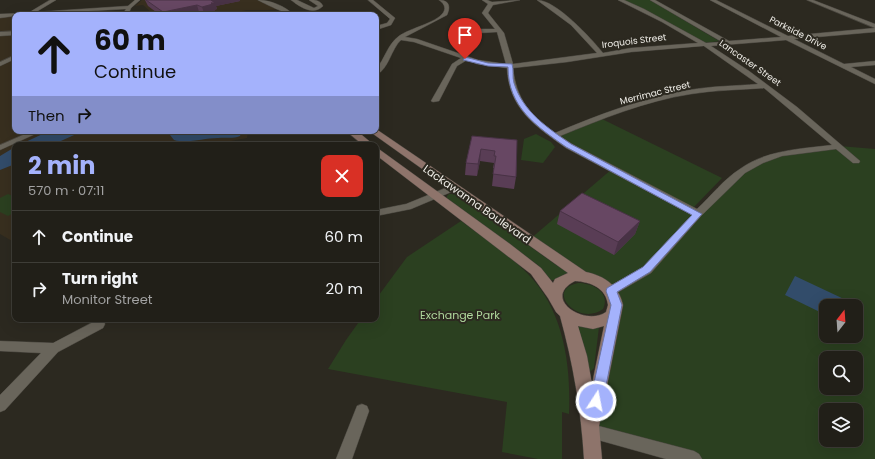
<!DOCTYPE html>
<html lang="en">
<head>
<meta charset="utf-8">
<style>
  body { margin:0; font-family:Poppins,sans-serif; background:#2d2c25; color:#f1f3f6; height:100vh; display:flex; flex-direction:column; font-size:15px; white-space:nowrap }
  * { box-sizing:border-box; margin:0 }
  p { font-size:13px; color:#a2a2a2 }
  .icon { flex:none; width:22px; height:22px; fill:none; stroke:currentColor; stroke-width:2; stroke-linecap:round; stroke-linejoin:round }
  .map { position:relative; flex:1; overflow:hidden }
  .sheet { position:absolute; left:12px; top:142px; width:367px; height:180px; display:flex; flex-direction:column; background:#211f18; border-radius:8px; box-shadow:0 4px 16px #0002,0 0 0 1px #3e3d37 }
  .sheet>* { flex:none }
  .guide { position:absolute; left:12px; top:12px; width:367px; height:122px; border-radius:8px; box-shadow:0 4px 16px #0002,0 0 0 1px #3e3d37; background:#a4b2fc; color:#111; overflow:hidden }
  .needle { width:26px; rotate:17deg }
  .buttons { position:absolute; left:819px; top:299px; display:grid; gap:8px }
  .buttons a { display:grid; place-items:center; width:44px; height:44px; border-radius:8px; background:#211f18; box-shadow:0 4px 16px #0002,0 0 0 1px #3e3d37; font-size:20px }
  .pin { position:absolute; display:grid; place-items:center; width:34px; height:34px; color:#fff; margin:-41px -17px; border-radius:50% 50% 50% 0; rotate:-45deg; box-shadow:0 0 4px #0007 }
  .pin .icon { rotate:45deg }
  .me { position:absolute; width:44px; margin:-22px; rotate:11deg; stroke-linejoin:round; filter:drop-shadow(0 0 3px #0008) }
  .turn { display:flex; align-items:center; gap:14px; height:84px; padding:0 16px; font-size:18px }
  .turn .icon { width:52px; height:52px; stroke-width:2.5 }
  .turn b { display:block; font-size:28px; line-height:34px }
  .then { display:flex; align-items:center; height:38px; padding:0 16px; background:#0003; gap:8px; font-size:15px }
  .round { display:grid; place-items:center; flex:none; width:42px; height:42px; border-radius:8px; background:#2d2c25 }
  .headline { display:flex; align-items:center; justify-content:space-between; height:68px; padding:0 16px }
  h1 { font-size:24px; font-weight:700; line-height:30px; color:#a4b2fc }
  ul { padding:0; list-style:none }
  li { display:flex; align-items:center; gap:12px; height:52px; padding:0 16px; border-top:1px solid #3e3d37 }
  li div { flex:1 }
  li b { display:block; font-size:15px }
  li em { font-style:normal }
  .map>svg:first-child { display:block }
</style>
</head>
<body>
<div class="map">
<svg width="875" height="459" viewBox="0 0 875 459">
  <rect width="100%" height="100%" fill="#2c2920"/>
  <path fill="#382f1f" d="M142 0H260L282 9 268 10H247L222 15H154L143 5 135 6Z
    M15 16V131H248L247 138 209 145H15V239L12 241 0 234V17Z"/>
  <path fill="#2b4020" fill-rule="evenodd" d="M623 0H650L719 41 705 43Z
    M602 119 722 178 694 207H690L564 140 561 136 562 134Z
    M536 134 551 142 555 147 543 163 521 160 524 139Z
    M839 146 875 149V459H694L591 431 615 298 529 240 612 169 698 214 742 171 781 154ZM826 306H856V336H826ZM826 358H856V388H826ZM826 410H856V440H826Z
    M8 194 15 197V212L8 216 0 212V198Z
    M449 194H454L462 198 556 265 568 271 567 273 555 280H551L538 265 447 198V196Z
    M461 221C484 238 508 254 528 274 564 311 571 365 569 414L562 412V459H538L502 452 507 402 328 369 346 340 361 319H376V299L407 257Z
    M578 283C592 283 611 292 603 309 579 327 544 290 578 283Z
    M578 324 599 327 594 368 591 371 589 370 577 327Z"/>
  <path fill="#324c6a" d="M49 131H83L52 145H19Z
    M167 131H242L240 136C233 139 226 137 218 138 203 138 188 144 174 140L170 135 163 133Z
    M15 147V164L0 170V156Z
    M795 276 846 300 844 306H826V315L785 295Z"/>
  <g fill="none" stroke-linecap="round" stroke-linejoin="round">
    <g stroke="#49463f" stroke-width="1">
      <path id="street" d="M50 0H56L36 12 128 6 135 0H140L131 8 128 15H122L126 9 15 15V16L0 18V14L28 13Z
        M258 0C270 0 285 6 294 15 288 15 263 3 258 0Z
        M291 0H297L314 8 318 6 309 0C315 0 320 0 323 6 313 16 300 7 291 0Z
        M368 0H373L395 18 391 25 376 30V26L387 23 390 19Z
        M439 0C449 0 451 6 447 15L405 37 417 39 478 60 506 64 497 32 479 33 476 31 479 29H495L482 13 488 4 482 0H487L492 2 520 0 493 5 488 13 504 33 513 64 597 53 571 25 537 0C556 0 591 38 603 53L631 48 698 43 662 22 618 0H624L644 9 706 43 722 42 650 0H655L729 41 781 37 710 0H716L788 36 875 28V32L794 39 844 64 875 61V65L851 67 875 79V84L786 40 711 46 749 71 797 107 860 161 859 163H853L836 149 782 156 763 163 745 173 701 216 651 273 615 294 611 295 607 294 605 291 607 288 643 267 692 215 566 148C535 126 509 109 507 68L477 64 467 60 457 66 439 101 433 102 431 101 452 64 461 58 414 42 401 40C391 49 389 69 376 75V69C385 59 387 45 399 36 410 28 436 23 443 13 447 7 443 3 439 0ZM704 46 758 84C735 86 712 86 689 90 642 98 598 115 555 133 530 116 516 98 513 68L567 62 631 52ZM764 88 832 145C800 149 766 150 740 169 724 179 711 196 697 209L572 144 560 136C602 119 645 101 691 94 715 90 739 90 764 88Z
        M807 0H813L875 24V28Z
        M15 31V35L0 36V32Z
        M15 55V59L0 66V62Z
        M32 131H42L0 150V145Z
        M453 185 456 186 458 188 456 190 411 209 376 216V210L406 204Z
        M99 319 103 320 105 324 103 328 58 352 5 410 0 412V395L41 353 0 351V341L53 343Z
        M362 404 367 406 369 411 352 459H336L357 406Z
        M591 424 694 451 699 454 702 459H666L591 438 586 436 584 431 586 426Z"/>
    </g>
    <g stroke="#49463f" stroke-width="1">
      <path id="secondary" d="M376 129 586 272C605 276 619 286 623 305L599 426 602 459H584C581 410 573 363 560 316L556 312 548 298 531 274 376 155V147L510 244 541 268 553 283 555 279 568 273 369 131H376ZM575 281C591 282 606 288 608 305L606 312C584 327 541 298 575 281ZM578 326 593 329 604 326 592 384 587 356Z
        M346 131H357L374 145H363Z"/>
    </g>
    <use href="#street" fill="#69655b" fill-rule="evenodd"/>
    <use href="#secondary" fill="#8e746b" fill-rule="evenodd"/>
  </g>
  <path fill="#593d55" d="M145 0 240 1 216 6 217 9 214 10 215 11 204 13 199 12 185 15H160L148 6Z
    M472 136 517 140 516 177 514 189 492 186 494 168H493L494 163 480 161 477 176 465 175 466 163Z
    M560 211 640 221 635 234 614 255 557 224Z"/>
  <path fill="#483245" d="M211 0H240V1L216 6 217 9 214 10 215 11 204 13 202 7Z
    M197 5 199 12 185 15H164L163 12Z
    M481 149 480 161 477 176 478 164Z
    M640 221 635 234 614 255 618 242Z"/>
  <path fill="#674763" stroke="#483245" d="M146 0H212H211L215 3H211L213 4 202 7 197 5 163 12Z
    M472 136 517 140 516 177 493 174 496 156H494L495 151 481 149 478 164 466 163Z
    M582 193 640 221 618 242 560 211Z"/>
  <path fill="#a4b2fc" stroke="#6b74a4" d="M465 57 488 63 512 64C514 70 512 77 514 83 523 112 548 128 571 144L702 214 650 272 617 292 622 305 603 401 601 405 596 407 592 405 590 401 611 305 606 291 607 288 643 267 692 215 566 147C536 126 508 107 508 67L488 66 463 60Z"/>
  <g text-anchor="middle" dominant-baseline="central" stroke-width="4" stroke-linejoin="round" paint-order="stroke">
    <g font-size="9" fill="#f0eee8" stroke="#2c2920">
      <text transform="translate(798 33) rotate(27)">Parkside Drive</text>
      <text transform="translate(634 41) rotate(-7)">Iroquois Street</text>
      <text transform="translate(750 63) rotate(35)">Lancaster Street</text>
      <text transform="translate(655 93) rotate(-14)">Merrimac Street</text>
    </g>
    <g font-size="11" fill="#f0eee8" stroke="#2c2920">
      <text transform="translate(477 204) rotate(35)">Lackawanna Boulevard</text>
    </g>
    <g font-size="11" fill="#afd79c" stroke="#2c2920">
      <text x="460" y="315">Exchange Park</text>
    </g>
  </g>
</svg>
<div class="buttons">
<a><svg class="needle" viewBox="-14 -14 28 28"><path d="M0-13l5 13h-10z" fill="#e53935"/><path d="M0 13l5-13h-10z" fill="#a2a2a2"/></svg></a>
<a><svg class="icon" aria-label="search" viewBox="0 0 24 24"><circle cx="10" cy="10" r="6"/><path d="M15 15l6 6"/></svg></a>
<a><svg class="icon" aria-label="layers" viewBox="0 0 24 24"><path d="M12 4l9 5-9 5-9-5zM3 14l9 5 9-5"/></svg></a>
</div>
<div class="pin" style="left:465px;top:59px;background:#d93025"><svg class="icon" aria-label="arrive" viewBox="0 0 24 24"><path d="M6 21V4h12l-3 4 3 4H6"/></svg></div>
<svg class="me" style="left:596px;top:401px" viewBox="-20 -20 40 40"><circle r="17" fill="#a4b2fc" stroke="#fff" stroke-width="3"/><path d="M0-11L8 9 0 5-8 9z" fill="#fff"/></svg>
<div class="guide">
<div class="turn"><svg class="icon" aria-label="ahead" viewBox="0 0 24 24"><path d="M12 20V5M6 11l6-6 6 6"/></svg><div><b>60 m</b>Continue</div></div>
<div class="then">Then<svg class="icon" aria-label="right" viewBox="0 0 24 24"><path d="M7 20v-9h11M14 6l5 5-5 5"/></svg></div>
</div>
<section class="sheet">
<div class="headline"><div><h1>2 min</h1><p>570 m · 07:11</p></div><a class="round" style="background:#d93025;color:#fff"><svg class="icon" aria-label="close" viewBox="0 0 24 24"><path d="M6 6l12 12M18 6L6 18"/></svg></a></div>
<ul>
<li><svg class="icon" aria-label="ahead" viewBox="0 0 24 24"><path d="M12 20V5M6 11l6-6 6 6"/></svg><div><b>Continue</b></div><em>60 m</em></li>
<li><svg class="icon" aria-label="right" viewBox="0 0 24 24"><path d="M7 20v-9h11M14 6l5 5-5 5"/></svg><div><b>Turn right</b><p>Monitor Street</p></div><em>20 m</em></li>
</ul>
</section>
</div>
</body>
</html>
